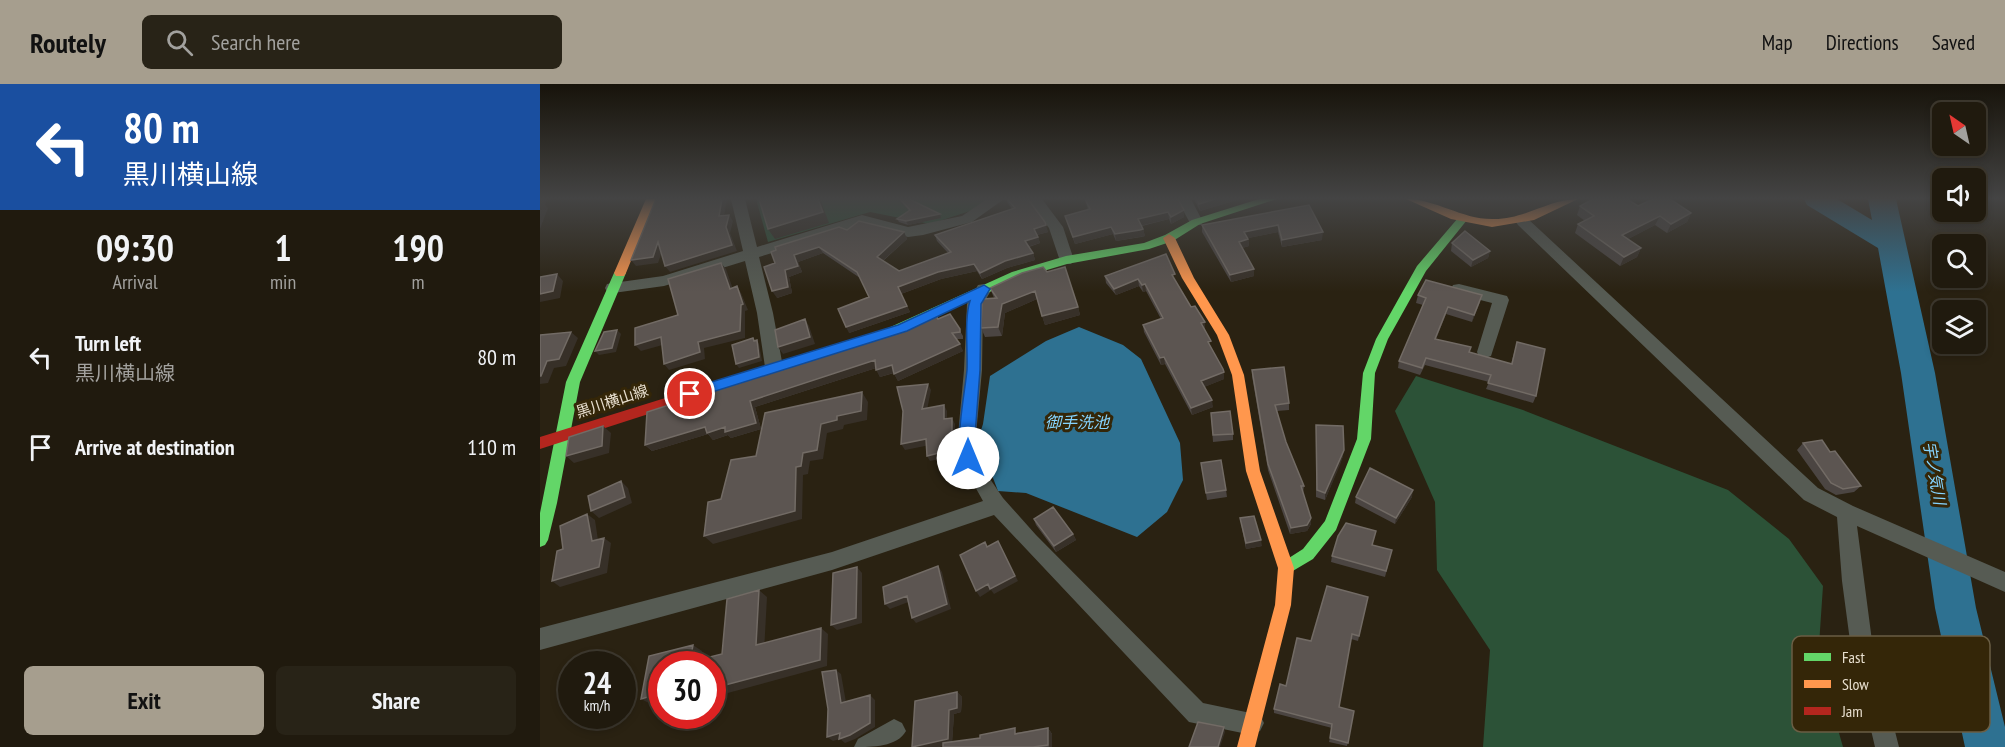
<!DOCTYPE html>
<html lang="en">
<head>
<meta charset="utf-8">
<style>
  body { margin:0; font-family:"PT Sans Narrow","Noto Sans JP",sans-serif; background:#282317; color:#f1f3f6; height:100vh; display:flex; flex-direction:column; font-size:22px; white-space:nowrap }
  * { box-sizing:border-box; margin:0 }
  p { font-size:20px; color:#a2a19e }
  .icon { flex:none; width:33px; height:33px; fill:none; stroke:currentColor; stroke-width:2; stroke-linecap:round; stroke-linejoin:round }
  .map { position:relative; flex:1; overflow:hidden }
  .side { display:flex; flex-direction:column; background:#201a0e; width:540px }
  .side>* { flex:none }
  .hud { background:#1a4fa0; color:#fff; overflow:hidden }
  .needle { width:39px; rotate:326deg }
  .tools { position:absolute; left:1392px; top:18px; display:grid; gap:12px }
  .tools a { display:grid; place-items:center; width:54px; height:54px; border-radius:9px; background:#201a0e; box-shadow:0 3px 9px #0003,0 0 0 2px #3d382e; font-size:30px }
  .speed { position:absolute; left:18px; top:567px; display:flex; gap:12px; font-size:30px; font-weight:700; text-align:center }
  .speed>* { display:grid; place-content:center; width:78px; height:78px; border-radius:50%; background:#201a0e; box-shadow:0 3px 9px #0003,0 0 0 2px #3d382e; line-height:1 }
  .speed small { font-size:15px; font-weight:400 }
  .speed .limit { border:9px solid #d22; background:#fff; color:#111 }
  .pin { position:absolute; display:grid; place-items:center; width:51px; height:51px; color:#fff; margin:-26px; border:3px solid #fff; border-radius:50%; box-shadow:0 2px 6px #0007 }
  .me { position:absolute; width:66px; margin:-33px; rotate:0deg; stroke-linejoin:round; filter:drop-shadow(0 0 4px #0008) }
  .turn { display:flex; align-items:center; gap:21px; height:126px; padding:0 24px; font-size:27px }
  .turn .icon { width:78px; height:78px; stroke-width:2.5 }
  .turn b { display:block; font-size:42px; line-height:51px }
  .eta { display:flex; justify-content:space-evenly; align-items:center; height:102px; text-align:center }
  .eta b { font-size:36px; font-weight:700; line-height:42px }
  .primary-button { display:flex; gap:12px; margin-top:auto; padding:12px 24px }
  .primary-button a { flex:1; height:69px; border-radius:9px; background:#a69e8e; color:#111; font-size:24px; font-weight:700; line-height:69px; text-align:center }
  .primary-button a+a { background:#282317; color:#f1f3f6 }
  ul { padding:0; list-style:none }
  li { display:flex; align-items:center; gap:18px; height:90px; padding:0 24px }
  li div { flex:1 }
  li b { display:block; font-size:22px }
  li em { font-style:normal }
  header { display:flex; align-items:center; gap:36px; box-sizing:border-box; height:84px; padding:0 30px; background:#a69e8e; color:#111 }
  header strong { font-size:28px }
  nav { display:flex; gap:33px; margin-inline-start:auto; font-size:21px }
  .search { width:420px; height:54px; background:#282317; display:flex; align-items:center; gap:15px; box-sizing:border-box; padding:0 21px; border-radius:9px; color:#a2a19e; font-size:22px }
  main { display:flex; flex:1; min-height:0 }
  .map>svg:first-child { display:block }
</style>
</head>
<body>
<header>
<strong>Routely</strong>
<div class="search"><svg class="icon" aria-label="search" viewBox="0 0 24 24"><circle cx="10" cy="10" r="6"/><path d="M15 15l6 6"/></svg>Search here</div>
<nav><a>Map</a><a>Directions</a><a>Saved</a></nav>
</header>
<main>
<section class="side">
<div class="hud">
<div class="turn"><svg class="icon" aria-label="left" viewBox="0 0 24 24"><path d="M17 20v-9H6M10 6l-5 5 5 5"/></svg><div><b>80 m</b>黒川横山線</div></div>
</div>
<div class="eta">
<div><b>09:30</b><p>Arrival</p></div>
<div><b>1</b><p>min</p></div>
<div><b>190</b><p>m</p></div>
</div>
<ul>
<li><svg class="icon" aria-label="left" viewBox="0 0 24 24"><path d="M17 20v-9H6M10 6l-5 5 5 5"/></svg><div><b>Turn left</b><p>黒川横山線</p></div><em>80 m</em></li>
<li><svg class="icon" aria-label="arrive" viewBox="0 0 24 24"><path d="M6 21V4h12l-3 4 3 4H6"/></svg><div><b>Arrive at destination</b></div><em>110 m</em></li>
</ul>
<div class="primary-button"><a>Exit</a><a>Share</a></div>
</section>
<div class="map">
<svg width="1465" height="663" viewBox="0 0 1465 663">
  <rect width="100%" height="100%" fill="#2a2212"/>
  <path fill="#2c5237" d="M216 115H450L430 127 390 140 330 128 228 158Z
    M876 292 983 326 1188 406 1249 455 1283 502 1278 576 1303 663H943L950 566 897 486 895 418 855 327Z"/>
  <path fill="#2e7191" d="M539 243 583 261 601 275 640 359 643 396 627 428 597 453 486 409 458 407 438 355 443 340 450 292 506 257Z"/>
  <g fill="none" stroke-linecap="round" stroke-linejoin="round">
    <path fill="#2e7191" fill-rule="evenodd" d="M1264 115H1297L1332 136 1328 115H1356L1395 289 1436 524 1465 643V663H1425L1395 524 1361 289 1338 164 1267 121Z"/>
    <path fill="#565b53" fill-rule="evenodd" d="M191 115H205L217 163 322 131 368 143 422 132 447 115H464L432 138 383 151 368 153 322 141 219 173 233 229 243 283 240 288 234 289 228 288 225 283 217 229 205 177 124 202 73 209 67 208 65 204 67 200 73 199 123 192 203 167Z
      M487 115H502L523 143 534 176 531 180H521L509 144Z
      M637 115H651L663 138 661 141H651Z
      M983 133 988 135 1278 404 1313 422 1465 488V508L1317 442 1332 557 1359 663H1335L1310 557 1302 497 1297 433 1264 416 978 141 976 138Z
      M444 200 450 201 452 205 443 220 442 286 436 351 437 374 446 389 463 414 496 451 663 619 720 631 724 639 720 647 712 651 649 638 454 431 292 486 0 566V544L292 468 443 417 419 374 418 351 424 286 427 220 438 201Z
      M919 200 967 212 969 216 951 272 945 274 939 272 937 268 952 219 913 209 911 205 913 201Z
      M354 635 362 639 366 647C357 663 333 663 314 663L318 655Z"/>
    <path fill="#63d668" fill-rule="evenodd" d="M719 115H737L660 140 633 157 609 165 527 180 480 194 354 251H346L344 248 346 245 472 188 526 172 604 159 625 151 652 136Z
      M922 133 927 136 886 187 848 255 835 289 831 355 796 446 773 475 746 491 741 489 738 484 741 479 763 465 785 437 817 355 823 289 836 255 877 182 918 134Z
      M80 185 86 189 40 298 17 419 8 456 5 461 0 463V429L26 298 74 189Z"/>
    <path fill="#ff974d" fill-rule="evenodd" d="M106 115H116L86 189 84 192H76L74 189Z
      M866 115C896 115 921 135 952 135 984 136 1009 115 1038 115L994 136 952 143 911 135Z
      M629 150 635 154 654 194 689 251 704 291 720 387 754 484 751 521 715 663H697L735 521 738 484 706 387 692 291 677 251 642 194 623 154Z"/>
    <path fill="#b3261e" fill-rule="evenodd" d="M350 244 356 248 354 251 0 365V353Z"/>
  </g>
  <path fill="#4b4542" d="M358 115H369L401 134 368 141 359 138 357 135 369 127Z
    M465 115H488L508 148 497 151 500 159 489 163 493 169 495 176 467 184 442 195 437 187 401 195 361 210 370 228 309 249 329 213 320 194 283 169 258 178 262 188 249 193 252 209 237 214 235 179 307 146 364 148 367 155 343 177 359 187 408 169 397 157 395 151 472 125Z
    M545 115H638L644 133 631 140 629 135 602 142 605 152 601 153 576 157 573 150 535 160 525 132 548 126Z
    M654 115H700L660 127Z
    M769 121 782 156 742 163 738 148 708 154 709 162 702 164 714 185V192L691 198 662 148V141Z
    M1040 122H1098L1151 129 1147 138 1127 149 1115 141 1088 155 1101 164 1097 173 1080 182 1035 149 1038 140 1045 137 1037 131Z
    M912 159 950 167 948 174 931 183 911 167Z
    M507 188 538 223 540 231 505 241 497 215 465 229 462 252 445 253 441 244 454 214 450 204Z
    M565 192 636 197 651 223 665 245H664L671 264 684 295 664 303 673 323 652 331 625 280 621 281 604 248 603 241 621 235 606 207 603 208 599 202 576 211 566 199Z
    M878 211 940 218 932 238 906 230 896 255 929 268 971 280 977 258 996 312 993 319 946 305 949 298 885 281 880 291 858 284 859 277 883 221 876 219Z
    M410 230 423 252V255H416L423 267 358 297 354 289 340 293 336 284 215 323 221 345 191 354 188 351 173 356 168 350 112 367 105 361Z
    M712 286 749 319V326L737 327 746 358 764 402 763 409 771 434V440L767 447 750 450 728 386 712 292Z
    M671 329 693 350V356L673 358Z
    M776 341 803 372 785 416 776 413Z
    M1263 359 1290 368 1321 402 1314 408 1296 411 1285 405 1257 366Z
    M661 379 686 406 687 413 667 416Z
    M816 413H872L855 440 815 419Z
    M700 434 722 462 706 465Z
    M494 435 533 450 536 456 516 468 496 441Z
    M833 461 852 466 845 493 791 478 792 472Z
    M828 513 818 557 811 555 799 623 814 627 807 662 789 658 792 644 734 629V625L746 602 771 557Z
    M417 608 422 613 421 628 414 630 412 658 508 644 512 650V663H402L403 662 397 663H372Z"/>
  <path fill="#373028" d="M0 115H7L5 121 8 124 0 145Z
    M182 115H187L183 138 179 132Z
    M278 115H280L289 139 235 155 228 145Z
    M675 115H700L660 127 659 120Z
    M644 126V133L631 140V133Z
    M628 128 629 135 599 142 598 135Z
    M1151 129 1147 138 1127 149 1131 140Z
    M400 130 401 134 368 141 366 137Z
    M189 131 193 137 190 149 197 167 130 188 125 182 186 143Z
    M1120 132 1115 141 1079 160 1082 151Z
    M506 141 508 148 496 151 494 145Z
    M738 141V148L704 155V148Z
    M571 143 573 150 535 160 533 153Z
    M603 145 605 152 576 157 575 150Z
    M364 148 367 155 340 179 337 173Z
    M783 148 782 156 742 163V156Z
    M498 153 500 159 487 163 485 157Z
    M708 155 709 162 699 165V158Z
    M118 158 123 164 118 179 96 182 91 176Z
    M279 163 283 169 258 178 262 188 249 193 252 209 237 214 232 207 254 171Z
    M1101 164 1097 173 1080 182 1084 173Z
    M950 167 948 174 931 183 933 176Z
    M493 169 495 176 467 184 442 195 440 189 465 177Z
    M181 179 186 185 195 211 190 205Z
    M434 180 437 187 401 195 361 210 358 203 398 188Z
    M714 185V192L691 198 690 191Z
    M17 190 23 197 20 214 0 218V210Z
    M598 195 599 202 576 211 574 205Z
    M605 200 606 207 603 208 602 201Z
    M197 202 201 209 208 226 205 227V254L164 264 165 275 129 286 124 280 158 258Z
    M495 207 497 215 465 229 462 252 458 243 462 220Z
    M942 211 940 218 932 238 934 231Z
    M367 222 370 228 309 249 306 243Z
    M538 223 540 231 505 241 502 232Z
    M908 223 906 230 893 262 895 255Z
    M265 235 269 242 275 260 243 270 238 263Z
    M665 238V245L661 246V239Z
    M77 246 81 250 76 268 59 271 55 267Z
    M31 248 38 254 26 282 14 284 8 299 0 300V292L7 277Z
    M121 253 126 260 101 267 95 261Z
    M217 256 219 260 222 277 199 284 196 280Z
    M420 260 423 267 358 297 354 290Z
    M624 273 625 280 621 281 620 274Z
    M335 276 339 283 215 323 221 345 191 354 188 351 173 356 168 350 112 367 105 361 210 317Z
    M352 281 356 288 340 293 336 286Z
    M684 288V295L662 304 661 297Z
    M388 300 391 306 386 331 382 325Z
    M322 308 328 318 327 336 304 341 303 345 287 349 283 375 270 377 268 390 263 391 262 435 173 460 164 452 256 383 281 340 297 332Z
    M672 316 673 323 652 331 651 324Z
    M404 321 407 327V341L404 335Z
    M412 334 415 340V356L410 357V373L390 377 387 372 407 351Z
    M63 342 71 349 69 369 34 379 26 372Z
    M386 355 390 361 365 366 361 360Z
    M804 366 803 372 800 381 785 416V409Z
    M81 397 88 404 92 419 59 434 51 427Z
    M873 406 872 413 855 440 856 434Z
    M47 430 55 436 59 463 52 457Z
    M771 434V440L767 447 750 450 751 444Z
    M533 450 536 456 516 468 514 462Z
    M64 454 71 459 67 489 20 503 12 497Z
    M721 456 722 462 706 465V459Z
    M458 457 478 497 454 510 451 506 440 513 436 507 448 500Z
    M398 482 402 488 411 525 376 539 372 534Z
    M317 483 322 489V539L297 546 291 541Z
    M219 506 227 513 224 568 216 561Z
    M367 512 371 517 350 525 345 520Z
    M281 544 288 550 287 582 184 610 174 604Z
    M153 561 162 567 160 580 150 578Z
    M296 586 301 590 307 624 301 619Z
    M175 595 185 601 172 605V596Z
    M417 608 422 613 421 628 414 630 412 660 397 663H373L409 626Z
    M122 609V618L111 620 101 615Z
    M330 611 335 616V643L315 655 305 659 300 655 293 657 287 653 300 649Z
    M684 643 685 648 680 663H678Z
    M508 644 512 650V663H509L508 661Z"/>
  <path fill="#5c5551" stroke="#726b65" stroke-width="1.5" d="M116 115H182L179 132 189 131 186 143 192 161 125 182 118 158 113 173 91 176Z
    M219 115H278L283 128 228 145Z
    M360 115H369L400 130 366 137 357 135 370 126Z
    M467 115H488L505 138 506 141 494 145 498 153 485 157 493 169 465 177 440 189 434 180 398 188 358 203 367 222 306 243 298 225 329 213 317 188 279 163 254 171 258 182 245 186 248 203 232 207 224 183 235 179 231 168 236 166 235 163 299 143 307 146 319 137 364 148 337 173 359 187 411 168 395 151 475 124Z
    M545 115H638L644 126 631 133 628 128 598 135 603 145 600 146 575 150 571 143 533 153 525 132 550 125Z
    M657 115H675L659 120Z
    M1053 115H1087L1098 122 1113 115H1130L1151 129 1131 140 1120 132 1082 151 1101 164 1084 173 1038 140 1054 132 1040 122Z
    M769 121 783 148 742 156 738 141 704 148 708 155 699 158 714 185 690 191 662 141Z
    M925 147 950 167 933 176 912 159Z
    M626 170 635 190 632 191 651 223 655 222 665 238 661 239 671 257 668 258 683 285 684 288 661 297 672 316 651 324 624 273 620 274 603 241 623 234 605 200 602 201 598 195 574 205 565 192Z
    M181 179 190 205 197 202 203 220 201 221 200 247 158 258 160 268 124 280 121 253 95 261V244L138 231 128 195Z
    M503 183 507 188 525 183 538 223 502 232 495 207 462 220 458 243 441 244 442 215 457 214 450 204 482 189Z
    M17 190 13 207 0 210V193Z
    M886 196 942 211 934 231 908 223 895 255 931 263 929 268 972 280 977 258 1005 265 996 312 948 299 951 291 886 274 882 284 859 277 886 214 878 211Z
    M410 230 420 245V248L412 249 420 260 354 290 352 281 336 286 335 276 210 317 216 339 185 348V343L167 349 165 343 105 361 107 328 367 245 396 232 398 235Z
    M265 235 270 253 238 263 235 246Z
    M77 246 72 264 55 267 64 248Z
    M31 248 19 275 7 277 1 292H0V251Z
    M213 254 214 257 217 256 219 273 196 280 192 261Z
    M744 283 749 319 735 321 746 358 764 402H761L771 434 767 441 751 444 728 380 712 286Z
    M388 300 382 325 404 321V335L412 334V350L407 351V367L387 372 386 355 361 360 363 327 357 303Z
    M322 308 321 327 297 332V336L281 340 277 366 263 369 261 382 256 383 255 427 164 452 168 418 181 415 191 376 216 372 225 329Z
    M690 327 693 350 673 351 671 329Z
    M776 341 803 342 804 366 785 409 777 406Z
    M63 342 62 362 26 372 29 353Z
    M1282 356 1290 368 1295 367 1321 402 1303 405 1291 399 1263 359Z
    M681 376 686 406 666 409 661 379Z
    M830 384 873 406 856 434 816 413Z
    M81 397 85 413 51 427 48 412Z
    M513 423 533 450 514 462 494 435Z
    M47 430 52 457 64 454 59 483 12 497 17 467 23 465 20 442Z
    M714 432 721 456 706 459 700 434Z
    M806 439 836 447 832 461 852 466 846 487 792 472 798 452Z
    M458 457 475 492 450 505 448 500 436 507 420 471 445 458 447 463Z
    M398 482 407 520 372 534 367 512 345 520 343 503Z
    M317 483 316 534 291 541 293 489Z
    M787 502 828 513 819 552 812 550 799 623 814 627 808 659 790 654 792 640 734 625 740 600 746 602 757 554 771 557Z
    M219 506 216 561 281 544 280 576 174 604 175 595 172 596V580H122V609L101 615 109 572 153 561 150 578 182 570 187 515Z
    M296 586 301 619 330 611V639L310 651 299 655 300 649 287 653 288 625 282 588Z
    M417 608V624L409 626 408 655 372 663 375 617Z
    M658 638 684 643 678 663H649Z
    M475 644V650L508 644V661L493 663H403V659L440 654V651Z"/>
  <linearGradient id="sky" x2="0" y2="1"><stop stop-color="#17130a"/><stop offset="0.55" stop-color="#444"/><stop offset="1" stop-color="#444" stop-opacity="0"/></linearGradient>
  <rect width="1465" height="208" fill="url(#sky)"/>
  <path fill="#1a73e8" stroke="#114b97" stroke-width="1.5" d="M444 201 450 205 441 220 440 286 433 378H423C414 360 425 308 427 286 428 267 424 235 430 217L367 247 150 315 143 310 145 306 358 241Z"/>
  <g text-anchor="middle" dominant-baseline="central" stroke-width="6" stroke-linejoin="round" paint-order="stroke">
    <g font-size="15" fill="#e9e0d0" stroke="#342608">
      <text transform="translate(72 317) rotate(-18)">黒川横山線</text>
    </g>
    <g font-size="16" font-style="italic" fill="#85d4ff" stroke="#342608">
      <text x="537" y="338">御手洗池</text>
      <text transform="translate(1395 389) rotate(80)">宇ノ気川</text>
    </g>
  </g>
  <rect x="1252" y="552" width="198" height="96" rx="9" fill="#342608" stroke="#6a5e44" stroke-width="1.5"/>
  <rect x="1264" y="569" width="27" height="8" fill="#63d668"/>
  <rect x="1264" y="596" width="27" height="8" fill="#ff974d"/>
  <rect x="1264" y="623" width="27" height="8" fill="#b3261e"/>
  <g font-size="16" fill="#e9e0d0">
    <text x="1302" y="579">Fast</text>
    <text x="1302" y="606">Slow</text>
    <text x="1302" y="633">Jam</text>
  </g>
</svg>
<div class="tools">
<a><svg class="needle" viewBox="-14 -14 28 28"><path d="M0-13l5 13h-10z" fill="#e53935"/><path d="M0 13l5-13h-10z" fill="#a2a19e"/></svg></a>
<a><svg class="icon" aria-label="sound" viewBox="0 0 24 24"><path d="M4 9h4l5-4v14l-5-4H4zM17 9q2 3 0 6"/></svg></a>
<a><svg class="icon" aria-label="search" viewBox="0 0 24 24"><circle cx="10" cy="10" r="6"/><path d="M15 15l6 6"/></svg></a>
<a><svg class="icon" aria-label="layers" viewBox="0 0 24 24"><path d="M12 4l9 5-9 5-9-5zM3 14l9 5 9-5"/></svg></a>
</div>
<div class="speed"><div>24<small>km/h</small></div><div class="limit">30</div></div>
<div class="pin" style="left:150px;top:310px;background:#d93025"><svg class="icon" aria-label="arrive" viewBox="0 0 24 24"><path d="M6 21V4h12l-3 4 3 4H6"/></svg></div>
<svg class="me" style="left:428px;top:374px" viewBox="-20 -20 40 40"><circle r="19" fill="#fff"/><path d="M0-13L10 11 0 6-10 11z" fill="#1a73e8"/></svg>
</div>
</main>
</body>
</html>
